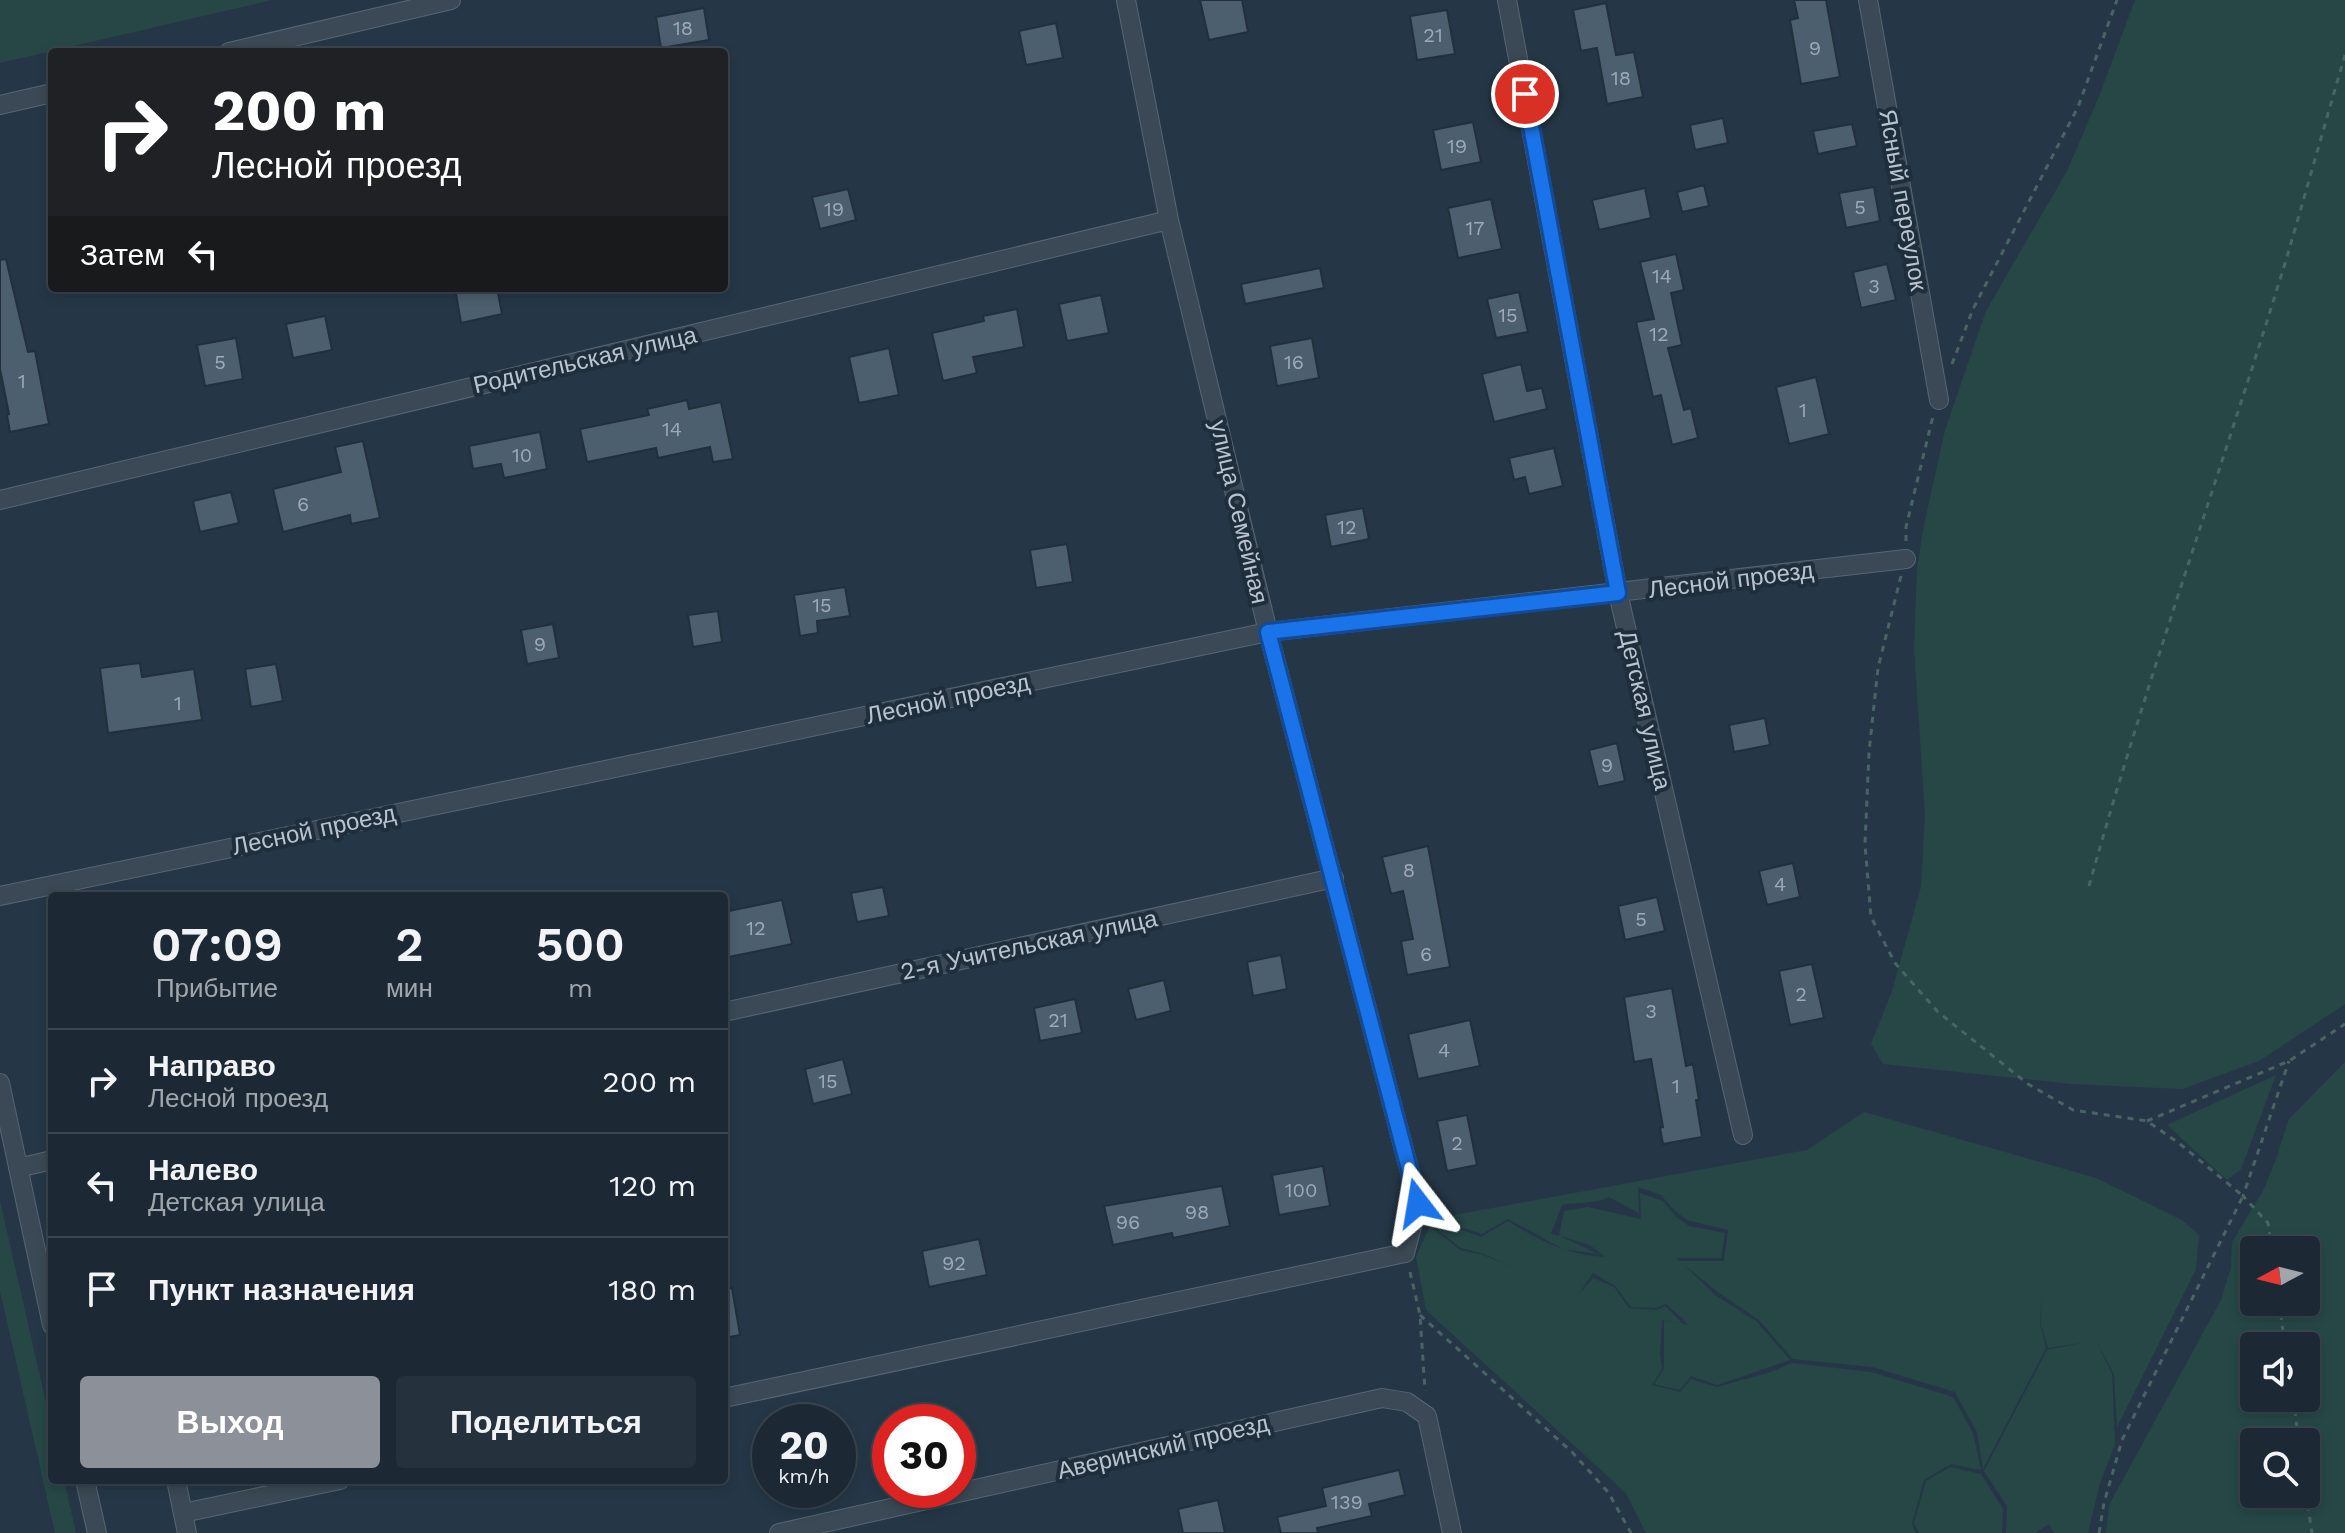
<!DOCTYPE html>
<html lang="ru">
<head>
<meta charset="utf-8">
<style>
  body { margin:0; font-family:"Work Sans",sans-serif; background:#25313c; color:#f1f3f6; height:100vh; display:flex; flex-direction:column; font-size:30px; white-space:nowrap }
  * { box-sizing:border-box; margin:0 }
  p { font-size:26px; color:#a0a6ac }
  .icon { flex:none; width:44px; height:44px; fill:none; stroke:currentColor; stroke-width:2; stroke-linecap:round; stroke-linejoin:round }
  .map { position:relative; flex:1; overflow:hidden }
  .side { position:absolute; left:48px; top:892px; width:680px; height:592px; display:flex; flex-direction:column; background:#1c2934; border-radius:8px; box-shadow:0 4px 12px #0003,0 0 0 2px #3a454f }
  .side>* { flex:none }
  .guide { position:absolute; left:48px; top:48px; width:680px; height:244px; border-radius:8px; box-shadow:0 4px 12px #0003,0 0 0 2px #3a454f; background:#202124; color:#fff; overflow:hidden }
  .needle { width:52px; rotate:263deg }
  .buttons { position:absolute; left:2240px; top:1236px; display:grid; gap:16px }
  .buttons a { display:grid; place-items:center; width:80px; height:80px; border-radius:8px; background:#1c2934; box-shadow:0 4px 12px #0003,0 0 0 2px #3a454f; font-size:40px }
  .speed { position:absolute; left:752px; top:1404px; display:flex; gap:16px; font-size:40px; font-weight:700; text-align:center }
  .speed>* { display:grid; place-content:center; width:104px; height:104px; border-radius:50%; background:#1c2934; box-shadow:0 4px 12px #0003,0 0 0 2px #3a454f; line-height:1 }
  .speed small { font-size:20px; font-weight:400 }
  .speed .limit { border:12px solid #d22; background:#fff; color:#111 }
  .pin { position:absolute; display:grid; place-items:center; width:68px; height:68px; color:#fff; margin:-34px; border:4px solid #fff; border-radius:50%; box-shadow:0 2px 8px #0007 }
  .me { position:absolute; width:88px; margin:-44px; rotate:346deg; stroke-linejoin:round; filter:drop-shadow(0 0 6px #0008) }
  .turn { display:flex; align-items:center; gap:28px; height:168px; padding:0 32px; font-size:36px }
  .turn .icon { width:104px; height:104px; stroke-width:2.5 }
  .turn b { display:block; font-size:56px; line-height:68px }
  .then { display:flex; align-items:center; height:76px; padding:0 32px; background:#0003; gap:16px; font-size:30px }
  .eta { display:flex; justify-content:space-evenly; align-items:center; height:136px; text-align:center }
  .eta b { font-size:48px; font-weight:600; line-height:56px }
  .button { display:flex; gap:16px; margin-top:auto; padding:16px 32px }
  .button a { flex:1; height:92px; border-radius:8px; background:#8c9099; color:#fff; font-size:32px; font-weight:600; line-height:92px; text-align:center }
  .button a+a { background:#25313c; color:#f1f3f6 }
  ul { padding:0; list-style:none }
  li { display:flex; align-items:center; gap:24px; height:104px; padding:0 32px; border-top:2px solid #3a454f }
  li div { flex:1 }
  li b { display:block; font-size:30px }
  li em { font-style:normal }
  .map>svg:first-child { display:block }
</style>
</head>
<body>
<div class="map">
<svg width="2345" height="1533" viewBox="0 0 2345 1533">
  <rect width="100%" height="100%" fill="#253746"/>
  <path fill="#274747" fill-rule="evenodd" d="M0 0H272L0 63Z
    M2135 0H2345V1004L2259 1061 2182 1089 2071 1084 1883 1064 1871 1044 1892 991 1921 887 1925 814 1914 647 1917 570 1923 530 1945 430 1986 311 2067 171 2098 99Z
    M2345 1062V1533H2106L2109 1505 2221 1300 2231 1267 2232 1242 2263 1191 2275 1162 2289 1119ZM2306 1250V1302H2254V1250ZM2306 1346V1398H2254V1346ZM2306 1442V1494H2254V1442Z
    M2276 1075 2241 1169 2227 1180 2167 1125Z
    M1864 1112 2096 1178 2182 1220 2199 1235 2196 1269 2117 1427 2114 1374 2095 1339 2112 1374 2115 1445 2100 1483 2088 1533H2054L2049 1524 2035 1533H2006L2007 1506 1984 1471 2047 1350 2081 1343 2048 1348 2041 1325 2042 1292 2040 1324 2046 1348 1983 1469 1977 1432 1955 1392 1872 1367 1793 1359 1759 1320 1719 1293 1683 1264 1715 1295 1756 1321 1790 1360 1717 1385 1691 1376 1680 1390 1654 1384 1664 1369V1321L1689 1325 1666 1304 1657 1308 1631 1307 1615 1286 1593 1273 1578 1295 1593 1278 1614 1287 1629 1308 1657 1310 1665 1306 1683 1324 1662 1320 1660 1354 1662 1369 1652 1385 1680 1392 1691 1379 1717 1387 1771 1372 1792 1363 1871 1372 1953 1397 1973 1433 1981 1470 1951 1464 1924 1480 1912 1523 1915 1533H1646L1626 1493 1426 1310 1416 1257 1433 1219 1807 1150ZM1638 1187 1661 1195 1674 1210 1687 1220 1728 1230 1724 1261H1678L1676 1258H1721L1725 1233 1689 1226 1676 1217 1663 1201 1640 1193 1641 1219 1588 1207 1564 1211 1559 1236 1551 1234 1562 1205C1577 1202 1596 1204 1609 1197L1639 1213ZM1508 1219 1563 1249 1598 1254 1560 1236 1590 1245 1605 1257C1568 1255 1539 1241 1508 1221L1481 1237 1446 1224 1435 1228 1461 1248 1484 1254 1510 1266 1483 1255 1460 1250 1434 1229 1435 1225 1446 1222 1482 1234Z
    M0 1201 52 1429V1480H64L76 1533H55L0 1291Z
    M1950 1467 1981 1474 2003 1509 2002 1533H1919L1914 1523 1926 1481Z"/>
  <path fill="#4c5f6f" stroke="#20303d" stroke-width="2" d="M1200 0H1242L1248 32 1209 40Z
    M1794 0H1826L1840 77 1801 84 1790 20 1798 18Z
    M1606 3 1616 55 1634 52 1643 97 1607 104 1597 48 1581 51 1573 10Z
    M704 8 709 40 661 48 656 17Z
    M1447 10 1455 54 1417 60 1410 16Z
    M1056 23 1063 58 1026 65 1019 31Z
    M1723 118 1728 143 1695 150 1690 125Z
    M1473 122 1481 162 1441 170 1433 130Z
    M1852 124 1857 146 1818 154 1813 131Z
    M1704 185 1709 206 1682 212 1677 192Z
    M1874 187 1880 221 1846 228 1839 193Z
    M1645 188 1651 218 1599 230 1592 200Z
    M848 189 856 220 820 229 812 197Z
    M1491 199 1502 249 1458 258 1448 208Z
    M1676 254 1684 290 1671 293 1682 345 1668 348 1684 410 1691 408 1698 438 1672 445 1661 395 1653 397 1636 322 1654 319 1640 262Z
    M6 259 28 352 35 351 49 424 10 432 7 415 9 414 0 369V260Z
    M1887 264 1896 300 1861 308 1853 272Z
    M1320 268 1324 288 1245 304 1241 284Z
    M455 288H497L502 314 461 323Z
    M1519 292 1528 332 1496 338 1487 299Z
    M1101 295 1109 333 1067 341 1059 304Z
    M1017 309 1024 347 973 357 977 373 943 381 932 333 984 321 983 316Z
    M325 316 332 350 293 358 286 324Z
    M236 338 243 379 205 386 197 345Z
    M1312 338 1319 378 1277 386 1270 346Z
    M889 348 899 395 859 403 849 357Z
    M1521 364 1527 391 1542 388 1547 409 1494 422 1482 374Z
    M1816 377 1829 434 1789 444 1776 387Z
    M687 400 689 409 721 402 733 459 713 462 710 447 658 458 656 448 587 462 580 429 649 415 647 409Z
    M540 432 547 469 504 478 501 464 473 469 469 446Z
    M363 441 380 518 351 524 350 515 283 532 273 489 341 472 335 447Z
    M1554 448 1563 486 1529 494 1525 477 1514 480 1509 458Z
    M231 492 239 523 200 532 193 501Z
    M1363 508 1369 539 1331 547 1325 515Z
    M1067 544 1073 582 1036 588 1030 550Z
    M845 587 850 616 817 621 818 633 800 636 794 595Z
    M718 611 722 642 693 647 688 615Z
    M553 624 559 658 527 664 521 630Z
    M140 663 142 677 194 669 202 720 108 733 100 668Z
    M276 664 283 701 251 707 245 669Z
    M1765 718 1770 745 1734 752 1729 725Z
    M1617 743 1625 781 1598 787 1589 750Z
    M1428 846 1450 967 1407 975 1401 941 1413 939 1403 891 1391 894 1382 857Z
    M1793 863 1800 897 1767 905 1759 871Z
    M883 887 889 916 857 922 851 893Z
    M1657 897 1665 931 1625 940 1618 906Z
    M782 900 792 944 724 958V912Z
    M1281 955 1287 989 1253 996 1247 962Z
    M1812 964 1824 1018 1790 1025 1779 971Z
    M1164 980 1171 1011 1136 1020 1128 989Z
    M1672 988 1686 1066 1693 1064 1699 1100H1696L1702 1137 1663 1144 1660 1128 1663 1127 1651 1059 1634 1062 1624 997Z
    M1075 999 1082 1033 1040 1041 1034 1008Z
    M1470 1020 1480 1066 1418 1079 1408 1034Z
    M843 1059 852 1094 813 1104 805 1069Z
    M1467 1115 1477 1165 1447 1171 1437 1121Z
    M1323 1166 1330 1206 1279 1215 1272 1175Z
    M1222 1186 1230 1226 1173 1238 1172 1233 1113 1245 1104 1206Z
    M979 1239 987 1275 929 1287 922 1251Z
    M732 1288 740 1335 724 1338V1289Z
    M1399 1470 1405 1495 1369 1504 1372 1516 1317 1528 1318 1533H1281L1277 1517 1326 1506 1322 1488Z
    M1218 1500 1225 1533H1183L1178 1509Z"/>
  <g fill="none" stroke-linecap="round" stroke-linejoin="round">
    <g stroke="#586673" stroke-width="20">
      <path id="street" d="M1507 0 1618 593 1743 1135
        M1868 0 1939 400
        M229 52 451 0
        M0 105 52 93
        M0 500 1169 220
        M0 896 1268 632 1906 559
        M724 1012 1334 878
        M0 1083 52 1325
        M18 1168 52 1160
        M724 1398 1405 1253 1418 1203 1268 632 1169 220 1126 0
        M85 1480 97 1533
        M176 1480 187 1533
        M183 1513 340 1480
        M779 1533 1382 1398 1407 1402 1427 1416 1452 1533"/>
    </g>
    <path stroke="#486564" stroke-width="3" stroke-dasharray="6 6" stroke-linecap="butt" d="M1952 364 1973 309 2078 107 2117 0
      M1906 541V527L1933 416
      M1901 576 1878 668 1869 752 1865 844 1871 917 1895 963 1938 1012 2028 1084 2073 1110 2147 1121 2180 1144 2243 1196 2122 1440 2104 1503 2099 1533
      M2089 886C2148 675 2222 469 2286 260 2306 192 2325 123 2345 55
      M2147 1121 2289 1061 2345 1024
      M2272 1250 2268 1223 2243 1196 2289 1061
      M1410 1272 1420 1315 1425 1391
      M2279 1302 2285 1346
      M1420 1315 1572 1452 1608 1492 1631 1533
      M2293 1398 2299 1442
      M2306 1493 2312 1533"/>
    <use href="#street" stroke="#3a4955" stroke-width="18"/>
  </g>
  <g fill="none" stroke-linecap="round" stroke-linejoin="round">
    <g stroke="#114b97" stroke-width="20">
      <path id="route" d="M1418 1203 1268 632 1618 593 1525 94"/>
    </g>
    <use href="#route" stroke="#1a73e8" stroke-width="14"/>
  </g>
  <g text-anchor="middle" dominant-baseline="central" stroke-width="8" stroke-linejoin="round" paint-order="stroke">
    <g font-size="20" fill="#9daab7">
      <text x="683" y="28">18</text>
      <text x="1433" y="35">21</text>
      <text x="1815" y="48">9</text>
      <text x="1621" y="78">18</text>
      <text x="1457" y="146">19</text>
      <text x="1860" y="207">5</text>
      <text x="834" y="209">19</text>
      <text x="1475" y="228">17</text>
      <text x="1662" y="276">14</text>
      <text x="1874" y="286">3</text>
      <text x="1508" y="315">15</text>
      <text x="1659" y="334">12</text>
      <text x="220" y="362">5</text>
      <text x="1294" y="362">16</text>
      <text x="22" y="381">1</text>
      <text x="1803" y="410">1</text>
      <text x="672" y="429">14</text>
      <text x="522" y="455">10</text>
      <text x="303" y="504">6</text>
      <text x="1347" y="527">12</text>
      <text x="822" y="605">15</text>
      <text x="540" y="644">9</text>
      <text x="178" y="703">1</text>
      <text x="1607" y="765">9</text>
      <text x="1409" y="870">8</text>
      <text x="1780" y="884">4</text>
      <text x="1641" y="919">5</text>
      <text x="756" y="928">12</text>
      <text x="1426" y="954">6</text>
      <text x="1801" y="994">2</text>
      <text x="1651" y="1011">3</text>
      <text x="1058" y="1020">21</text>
      <text x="1444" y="1050">4</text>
      <text x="828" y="1081">15</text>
      <text x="1676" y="1086">1</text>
      <text x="1457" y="1143">2</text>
      <text x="1301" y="1190">100</text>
      <text x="1197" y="1212">98</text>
      <text x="1128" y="1222">96</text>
      <text x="954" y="1263">92</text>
      <text x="1347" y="1502">139</text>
    </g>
    <g font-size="24" fill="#b8c3cf" stroke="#1e2e3b">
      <text transform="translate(1903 200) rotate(80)">Ясный переулок</text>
      <text transform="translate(585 360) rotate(-13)">Родительская улица</text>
      <text transform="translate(1239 512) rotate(77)">улица Семейная</text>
      <text transform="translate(1731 580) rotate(-7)">Лесной проезд</text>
      <text transform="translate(948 699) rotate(-12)">Лесной проезд</text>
      <text transform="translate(1645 710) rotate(77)">Детская улица</text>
      <text transform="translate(314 830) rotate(-12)">Лесной проезд</text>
      <text transform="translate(1029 945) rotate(-12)">2-я Учительская улица</text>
      <text transform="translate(1163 1447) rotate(-13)">Аверинский проезд</text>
    </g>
  </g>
</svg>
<div class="buttons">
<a><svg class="needle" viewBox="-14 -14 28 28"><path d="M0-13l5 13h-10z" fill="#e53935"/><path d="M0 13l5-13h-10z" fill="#a0a6ac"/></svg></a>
<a><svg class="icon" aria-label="sound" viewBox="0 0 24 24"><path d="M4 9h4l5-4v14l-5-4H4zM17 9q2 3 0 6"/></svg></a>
<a><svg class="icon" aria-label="search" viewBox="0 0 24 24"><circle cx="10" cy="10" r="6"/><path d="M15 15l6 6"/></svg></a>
</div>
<div class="speed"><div>20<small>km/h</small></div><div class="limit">30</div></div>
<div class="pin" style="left:1525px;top:94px;background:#d93025"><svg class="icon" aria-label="arrive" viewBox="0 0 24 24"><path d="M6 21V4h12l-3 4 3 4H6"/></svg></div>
<svg class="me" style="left:1418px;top:1203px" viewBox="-20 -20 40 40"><path d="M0-17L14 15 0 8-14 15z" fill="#1a73e8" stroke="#fff" stroke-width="4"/></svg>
<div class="guide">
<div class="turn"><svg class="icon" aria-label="right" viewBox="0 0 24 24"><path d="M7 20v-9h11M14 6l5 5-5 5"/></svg><div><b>200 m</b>Лесной проезд</div></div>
<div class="then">Затем<svg class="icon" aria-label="left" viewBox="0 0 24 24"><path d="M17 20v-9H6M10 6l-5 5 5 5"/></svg></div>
</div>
<section class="side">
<div class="eta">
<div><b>07:09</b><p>Прибытие</p></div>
<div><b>2</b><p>мин</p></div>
<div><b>500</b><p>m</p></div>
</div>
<ul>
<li><svg class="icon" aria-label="right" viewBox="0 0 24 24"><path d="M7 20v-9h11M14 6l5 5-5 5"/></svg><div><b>Направо</b><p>Лесной проезд</p></div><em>200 m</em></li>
<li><svg class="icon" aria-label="left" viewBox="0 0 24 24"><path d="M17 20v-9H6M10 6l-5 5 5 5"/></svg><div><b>Налево</b><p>Детская улица</p></div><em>120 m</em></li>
<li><svg class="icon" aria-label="arrive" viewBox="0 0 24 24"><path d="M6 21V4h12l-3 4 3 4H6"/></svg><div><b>Пункт назначения</b></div><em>180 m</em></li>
</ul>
<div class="button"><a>Выход</a><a>Поделиться</a></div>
</section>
</div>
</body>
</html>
